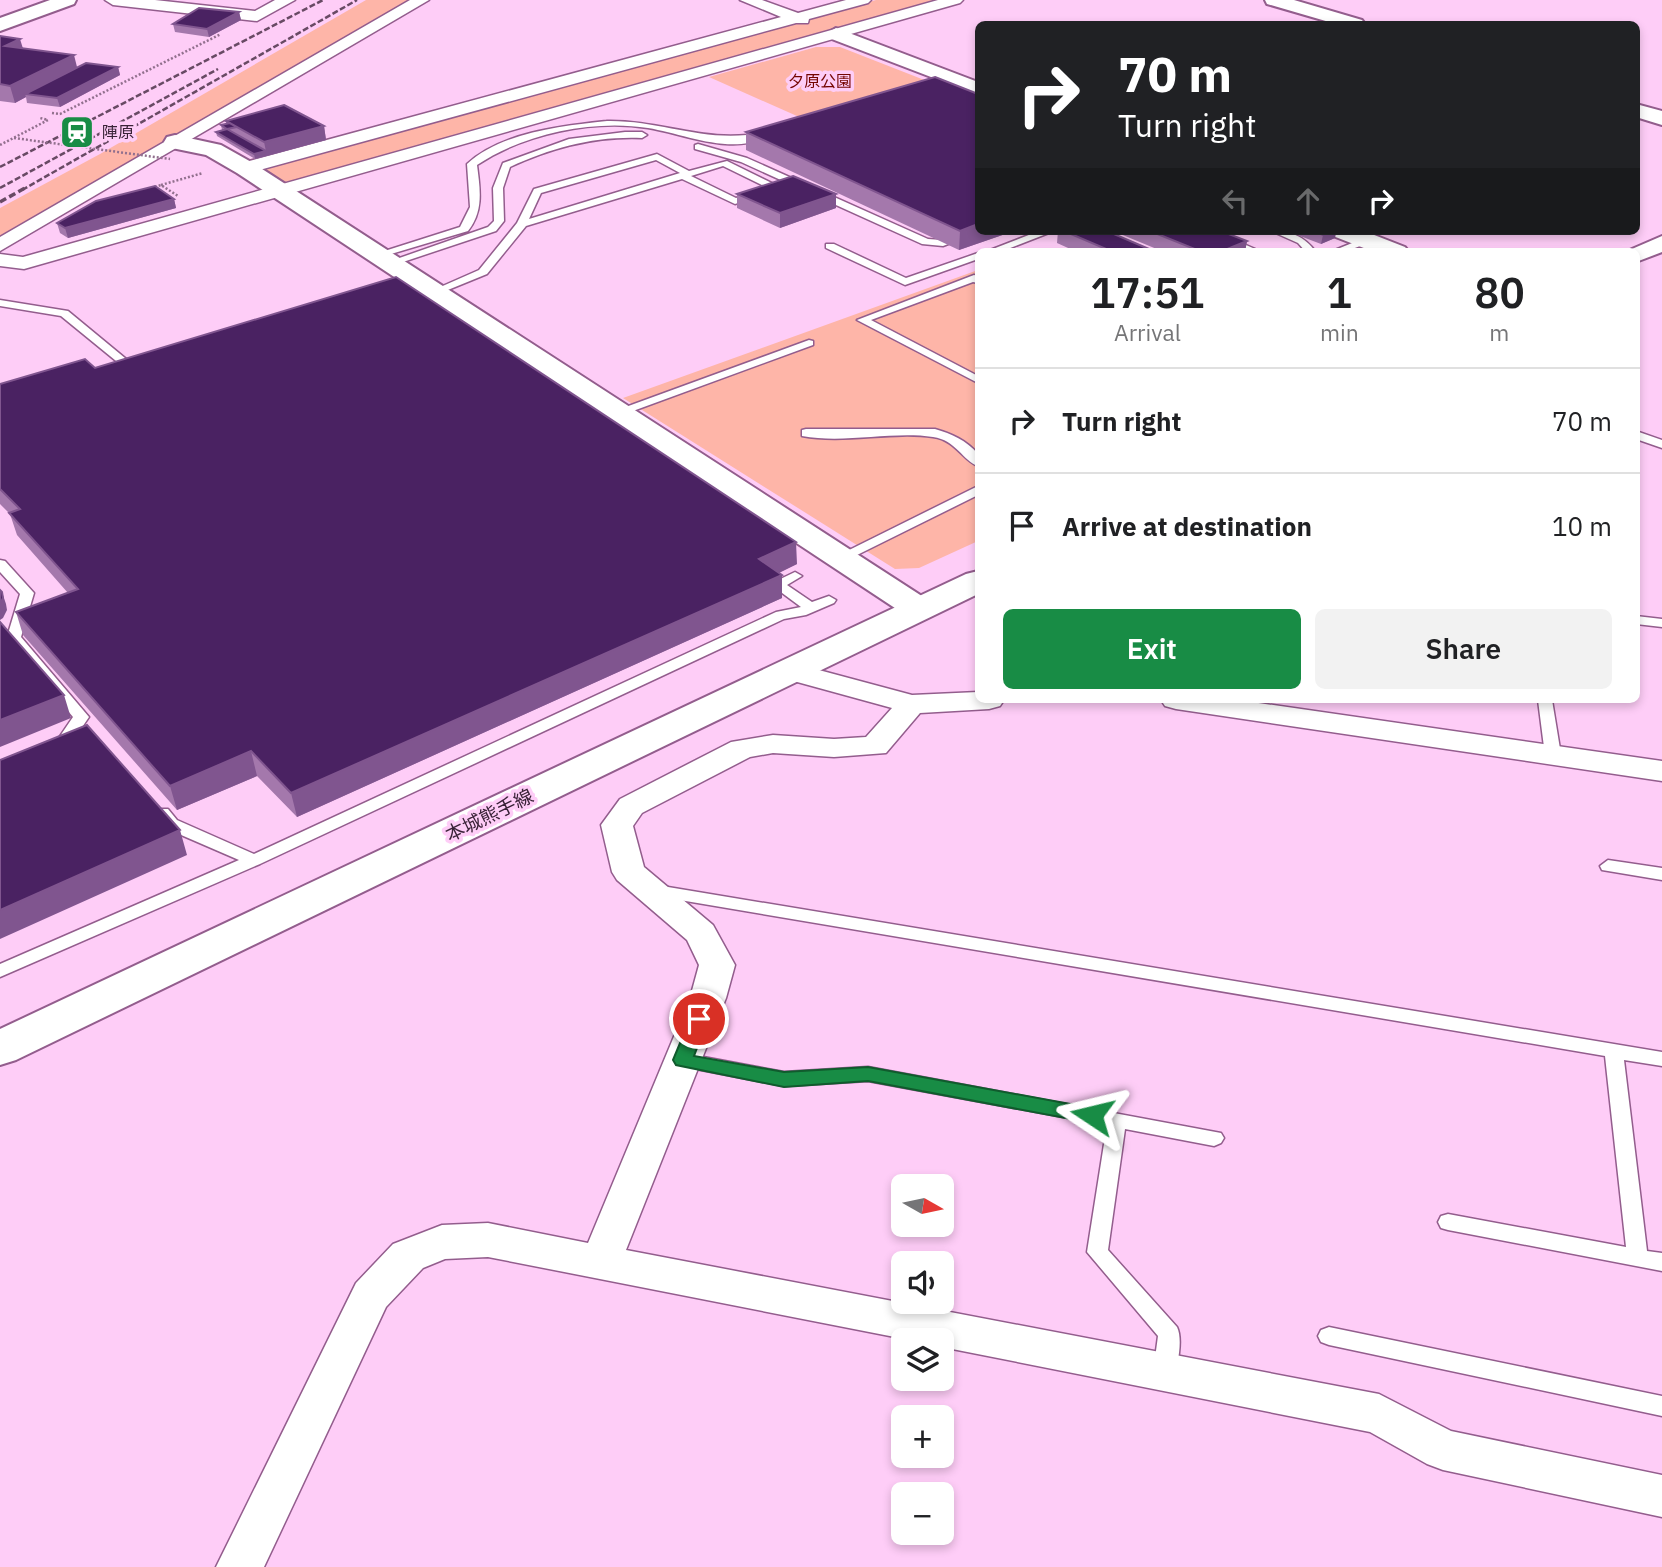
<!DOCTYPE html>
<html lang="en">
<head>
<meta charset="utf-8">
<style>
  body { margin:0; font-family:"IBM Plex Sans","Noto Sans JP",sans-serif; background:#f2f2f2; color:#202124; height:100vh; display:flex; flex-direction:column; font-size:26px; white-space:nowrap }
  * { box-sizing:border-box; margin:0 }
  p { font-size:23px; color:#757577 }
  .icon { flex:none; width:38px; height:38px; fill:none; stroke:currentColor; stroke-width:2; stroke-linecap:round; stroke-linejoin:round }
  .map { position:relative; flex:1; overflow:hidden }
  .sheet { position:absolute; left:975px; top:248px; width:665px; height:455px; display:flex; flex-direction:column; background:#fff; border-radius:10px; box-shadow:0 4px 10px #0003 }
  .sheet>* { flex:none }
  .hud { position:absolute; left:975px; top:21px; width:665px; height:214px; border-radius:10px; box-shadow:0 4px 10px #0003; background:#202124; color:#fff; overflow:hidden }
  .needle { width:46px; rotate:99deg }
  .tools { position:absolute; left:891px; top:1174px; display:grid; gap:14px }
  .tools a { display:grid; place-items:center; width:63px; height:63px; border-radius:10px; background:#fff; box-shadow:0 4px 10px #0003; font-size:35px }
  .pin { position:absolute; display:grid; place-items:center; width:60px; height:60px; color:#fff; margin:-30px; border:4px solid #fff; border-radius:50%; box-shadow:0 2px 7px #0007 }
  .me { position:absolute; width:77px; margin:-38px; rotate:280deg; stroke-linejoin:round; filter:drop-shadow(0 0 5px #0008) }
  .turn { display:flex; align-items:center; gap:24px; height:147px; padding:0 28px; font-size:32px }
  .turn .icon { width:91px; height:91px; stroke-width:2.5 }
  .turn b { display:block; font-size:49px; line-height:60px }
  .lanes { display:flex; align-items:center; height:66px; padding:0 28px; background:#0003; justify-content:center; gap:35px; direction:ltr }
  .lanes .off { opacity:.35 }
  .eta { display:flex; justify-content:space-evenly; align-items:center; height:119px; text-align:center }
  .eta b { font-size:42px; font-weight:600; line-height:49px }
  .primary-button { display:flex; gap:14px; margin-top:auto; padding:14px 28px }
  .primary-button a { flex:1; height:80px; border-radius:10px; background:#188c45; color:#fff; font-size:28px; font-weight:600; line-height:80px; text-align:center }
  .primary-button a+a { background:#f2f2f2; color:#202124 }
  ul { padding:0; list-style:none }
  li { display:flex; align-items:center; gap:21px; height:105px; padding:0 28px; border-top:2px solid #e0e0e0 }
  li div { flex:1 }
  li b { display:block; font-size:26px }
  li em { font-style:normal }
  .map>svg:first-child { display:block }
</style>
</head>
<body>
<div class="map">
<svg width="1662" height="1567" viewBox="0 0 1662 1567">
  <rect width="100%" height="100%" fill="#fecdf7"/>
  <path fill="#feb5a8" d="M366 0H410L0 236V208L100 154Z
    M876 0H945L297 181 283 182 262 169 264 166Z
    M816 47H840L932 83 806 120 709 77Z
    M978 270V541L919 568 895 569 623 398Z"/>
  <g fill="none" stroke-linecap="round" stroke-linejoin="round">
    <g stroke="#935d8d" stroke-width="3">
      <path id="service" d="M607 121C664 120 707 145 765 132L770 135C734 157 685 134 648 128 593 119 523 134 477 165 480 189 484 211 468 231L381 257 372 255 460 227 470 207 467 164C502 132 562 126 607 121Z
        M625 132H642L647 135 642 138C595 136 553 147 510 167L503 188 504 221 496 231 394 265 385 263 488 227 494 221 493 188 503 163 569 139Z
        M698 144 747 158 928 239 942 240 978 226V231H982L943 246 922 244 741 162 695 149V145Z
        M657 154 689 171 727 161 782 188 735 204 682 179 526 226 487 274 438 294 429 292 479 270 517 223 534 189ZM656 160 680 173 529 219 541 193ZM723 166 768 188 736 198 691 176Z
        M1039 231H1054L1000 252H985Z
        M1200 231H1214L1262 252H1248Z
        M1271 231C1291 231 1304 236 1316 252H1306L1298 243Z
        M1367 237 1372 240 1371 242 1344 252H1330Z
        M826 244H834L906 278 978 253V259L905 285 826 248Z
        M974 275 978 276V283L973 282 871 320 978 376V383L857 320Z
        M0 300 68 311 131 363 121 365 61 316 0 306Z
        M809 340 813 341V345L622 415 618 416 612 412Z
        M806 429H935C952 434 966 440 978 454V466C963 461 956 440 933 437 891 431 844 444 802 436V430Z
        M1636 431 1662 440V448L1636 439Z
        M978 486V495L847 560H837L835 557Z
        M0 560 5 561 34 593 21 637 89 717 74 739 82 748 79 751H69L58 739 73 717 7 637 20 594 0 572Z
        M795 572 802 576 787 585 812 602 829 596 836 600 834 603 806 615 784 619 260 864 0 977V964L239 860 165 828 154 813 156 809H168L177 820 254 854 776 612 801 607 770 584Z
        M1636 616 1662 619V627L1636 624Z
        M1538 700H1552L1561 755 1558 758H1548L1545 755Z
        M1608 860 1662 868V880L1602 870 1600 866Z
        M656 885 1662 1052V1066L1624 1060 1647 1251 1662 1253V1271L1448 1230 1441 1228 1438 1222 1441 1216 1448 1214 1626 1247 1605 1056 650 895 648 891Z
        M682 1053 784 1072 868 1067 1221 1133 1224 1138 1221 1143 1214 1146 1125 1129 1108 1250 1177 1327C1183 1339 1178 1367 1172 1380L1164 1383 1156 1380 1153 1373 1158 1336 1087 1252 1107 1125 868 1081 784 1086 675 1065 673 1060 675 1055Z
        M1329 1327 1662 1396V1416L1329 1345 1321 1342 1318 1336 1321 1330Z"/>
    </g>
    <g stroke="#935d8d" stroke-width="3">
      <path id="minor" d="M105 0H155L255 11 275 0H295L257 21 113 5Z
        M410 0H429L0 251V237Z
        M740 0H762L798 13 846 0H871L868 3 809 19 808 23H796L252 172H238L236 168 238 164 781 17Z
        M938 0H963L960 3 31 267 24 269 0 266V254L23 257Z
        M789 662 912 695 978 692V700H1004L1000 706 989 709 920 713 886 753 834 757 773 753 750 757 642 813 633 826 644 867 713 925 735 965 726 998 626 1250 1379 1394 1451 1431 1662 1475V1517L1443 1470 1427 1464 1370 1432 942 1347V1340H910L488 1257 445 1259 423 1268 386 1307 264 1567H216L356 1283 393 1244 442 1225 488 1223 588 1243 690 998 699 965 687 940 617 880 612 872 601 825 620 799 731 742 773 735 834 739 866 737 892 708 779 677 774 671 779 665Z
        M1161 700H1238L1662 761V781L1176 709 1165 706Z"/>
    </g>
    <g stroke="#935d8d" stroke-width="4">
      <path id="tertiary" d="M50 0H76L74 4 0 31V18Z
        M1265 0H1294L1362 20 1365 24H1336L1267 4Z
        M836 28 978 82V95L829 38 826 34Z
        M1636 104 1662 111V125L1636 117Z
        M175 135 221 145 253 163 931 602 936 609 931 616 919 619 907 616 237 173 206 155 167 147 164 142 167 137Z
        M1330 231H1364L1405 247 1409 252H1374L1333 236Z"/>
    </g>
    <g stroke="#935d8d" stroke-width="4">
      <path id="secondary" d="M1662 236V252L1636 262V252H1625Z
        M978 571V594L16 1060 0 1065V1029L966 574Z"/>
    </g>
    <path stroke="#92708e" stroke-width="2.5" stroke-dasharray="2 2" stroke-linecap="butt" d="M52 113 60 114 221 34
      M0 145 48 120 40 118
      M161 185 203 173
      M151 188 161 185 178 196"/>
    <use href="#service" fill="#fff" fill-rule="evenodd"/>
    <use href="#minor" fill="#fff" fill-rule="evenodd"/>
    <use href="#tertiary" fill="#fff" fill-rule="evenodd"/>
    <use href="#secondary" fill="#fff" fill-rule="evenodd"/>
    <path stroke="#684a64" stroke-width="2.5" stroke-dasharray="6 2.5" stroke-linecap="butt" d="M0 167 323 0
      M0 188 218 69
      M22 190 357 0"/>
    <path stroke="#684a64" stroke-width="3.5" stroke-dasharray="7 3.5" stroke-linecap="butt" d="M0 202 25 188"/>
    <path stroke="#92708e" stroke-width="2.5" stroke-dasharray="2 2" stroke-linecap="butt" d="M14 138 170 159"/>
  </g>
  <path fill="#a478ac" d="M239 12 241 20 209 37 175 32 173 24Z
    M0 36 23 48 77 67H118L120 75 60 107 27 103 26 97 15 103 0 101Z
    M226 121 324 126 326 140 255 159 217 136 216 132 222 130 221 125 226 124Z
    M746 132 978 231H1014L959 250 746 150Z
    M737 194H836V208L780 228 737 208Z
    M174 199 176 208 68 238 60 233 57 223Z
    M1058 231H1107L1156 252H1077L1057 243Z
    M1113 231H1221L1247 241 1245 252H1164Z
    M1222 231H1244L1232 235Z
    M1287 231H1336L1335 238 1321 244Z
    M95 368 797 564 779 573 782 598 297 817 257 776 177 810 23 635 16 612 68 593 17 535 10 514 0 504V384Z"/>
  <path fill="#80558f" d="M239 12 241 20 209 37 207 29Z
    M20 39 25 55 5 46Z
    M74 55 78 71 25 94 26 97 15 103 10 86Z
    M118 67 120 75 60 107 57 98Z
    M324 126 326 140 267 156 264 142Z
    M266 151 267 156 255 159 254 154Z
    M836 194V208L780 228V213Z
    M174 199 176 208 68 238 65 228Z
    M978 224V231H1014L959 250 960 231Z
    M1233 231H1244L1232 235Z
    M1330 231H1336L1335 238 1321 244 1323 235Z
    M1247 241 1245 252H1220Z
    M796 542 797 564 760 582 759 559Z
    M782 575V598L297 817 291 793Z
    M2 592 6 604 7 610 3 618 0 620V604Z
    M64 695 71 718 0 747V720Z
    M251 751 257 776 177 810 170 786Z
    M180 830 187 855 0 939V910Z"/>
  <path fill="#4a2262" stroke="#80558f" stroke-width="2" d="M199 8 239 12 207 29 173 24Z
    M0 36 20 39 5 46 74 55 10 86 0 84Z
    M86 63 118 67 57 98 25 94Z
    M935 77 978 94V224L960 231 746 132Z
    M284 105 324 126 264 142 226 121Z
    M230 123 237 127 227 129 266 151 254 154 216 132 227 129 221 125Z
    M793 176 836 194 780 213 737 194Z
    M155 186 174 199 65 228 57 223 96 201Z
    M1064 231H1107L1156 252H1113Z
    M1150 231H1221L1247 241 1220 252H1202Z
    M1314 231H1330L1323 235Z
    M396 277 796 542 759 559 782 575 291 793 251 751 170 786 16 612 78 589 9 513 20 509 0 489V384L85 359 95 368Z
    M0 590 2 592 3 598 0 604Z
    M0 622 64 695 0 720Z
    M87 725 180 830 0 910V760Z"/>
  <path fill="#188c45" stroke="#105b2d" stroke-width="2" d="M699 1012 706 1014 708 1019 694 1056 784 1072 868 1067 1092 1108 1099 1110 1102 1115 1099 1121 1092 1123 868 1081 784 1087 676 1065 673 1060 690 1019 693 1014Z"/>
  <defs>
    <g id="station-square" transform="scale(1.75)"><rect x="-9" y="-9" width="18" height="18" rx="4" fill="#188c45" stroke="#fecdf7"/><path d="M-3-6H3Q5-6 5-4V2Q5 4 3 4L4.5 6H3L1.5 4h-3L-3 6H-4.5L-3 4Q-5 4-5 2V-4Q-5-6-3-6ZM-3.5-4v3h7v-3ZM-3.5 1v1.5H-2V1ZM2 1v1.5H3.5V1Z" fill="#fff"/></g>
  </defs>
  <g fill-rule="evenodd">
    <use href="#station-square" x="77" y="132"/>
  </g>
  <g text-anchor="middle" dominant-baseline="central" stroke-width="7" stroke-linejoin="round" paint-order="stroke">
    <g font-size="16" fill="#740500" stroke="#fecdf7">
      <text x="820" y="81">夕原公園</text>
    </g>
    <g font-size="16" fill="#392237" stroke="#fecdf7" text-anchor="start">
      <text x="102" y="132">陣原</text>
    </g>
    <g font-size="19" fill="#392237" stroke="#fecdf7">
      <text transform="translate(489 815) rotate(-26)">本城熊手線</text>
    </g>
  </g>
</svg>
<div class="tools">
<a><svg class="needle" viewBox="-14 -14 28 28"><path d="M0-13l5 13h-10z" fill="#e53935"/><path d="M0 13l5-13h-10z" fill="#757577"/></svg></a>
<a><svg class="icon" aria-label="sound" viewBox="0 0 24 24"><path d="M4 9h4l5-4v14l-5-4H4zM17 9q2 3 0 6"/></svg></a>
<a><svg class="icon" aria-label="layers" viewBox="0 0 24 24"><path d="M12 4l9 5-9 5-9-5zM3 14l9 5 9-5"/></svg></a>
<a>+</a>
<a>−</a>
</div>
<div class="pin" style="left:699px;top:1019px;background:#d93025"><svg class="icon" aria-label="arrive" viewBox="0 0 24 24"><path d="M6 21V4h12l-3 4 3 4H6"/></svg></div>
<svg class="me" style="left:1092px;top:1115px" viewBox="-20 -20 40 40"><path d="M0-17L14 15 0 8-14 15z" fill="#188c45" stroke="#fff" stroke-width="4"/></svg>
<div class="hud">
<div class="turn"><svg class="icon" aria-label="right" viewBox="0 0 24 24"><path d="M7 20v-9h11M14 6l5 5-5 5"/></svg><div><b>70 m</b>Turn right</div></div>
<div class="lanes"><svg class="icon off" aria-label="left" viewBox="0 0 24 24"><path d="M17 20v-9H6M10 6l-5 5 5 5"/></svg><svg class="icon off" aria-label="ahead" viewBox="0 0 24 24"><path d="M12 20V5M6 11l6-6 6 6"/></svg><svg class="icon" aria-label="right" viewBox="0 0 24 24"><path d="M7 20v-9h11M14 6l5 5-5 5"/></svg></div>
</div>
<section class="sheet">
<div class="eta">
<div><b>17:51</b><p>Arrival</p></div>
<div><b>1</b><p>min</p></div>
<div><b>80</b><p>m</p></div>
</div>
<ul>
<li><svg class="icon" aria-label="right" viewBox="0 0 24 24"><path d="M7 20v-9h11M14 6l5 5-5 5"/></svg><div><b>Turn right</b></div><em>70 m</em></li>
<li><svg class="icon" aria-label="arrive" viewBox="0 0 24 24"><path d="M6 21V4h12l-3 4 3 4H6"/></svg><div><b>Arrive at destination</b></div><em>10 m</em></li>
</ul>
<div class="primary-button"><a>Exit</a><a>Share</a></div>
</section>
</div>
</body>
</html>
